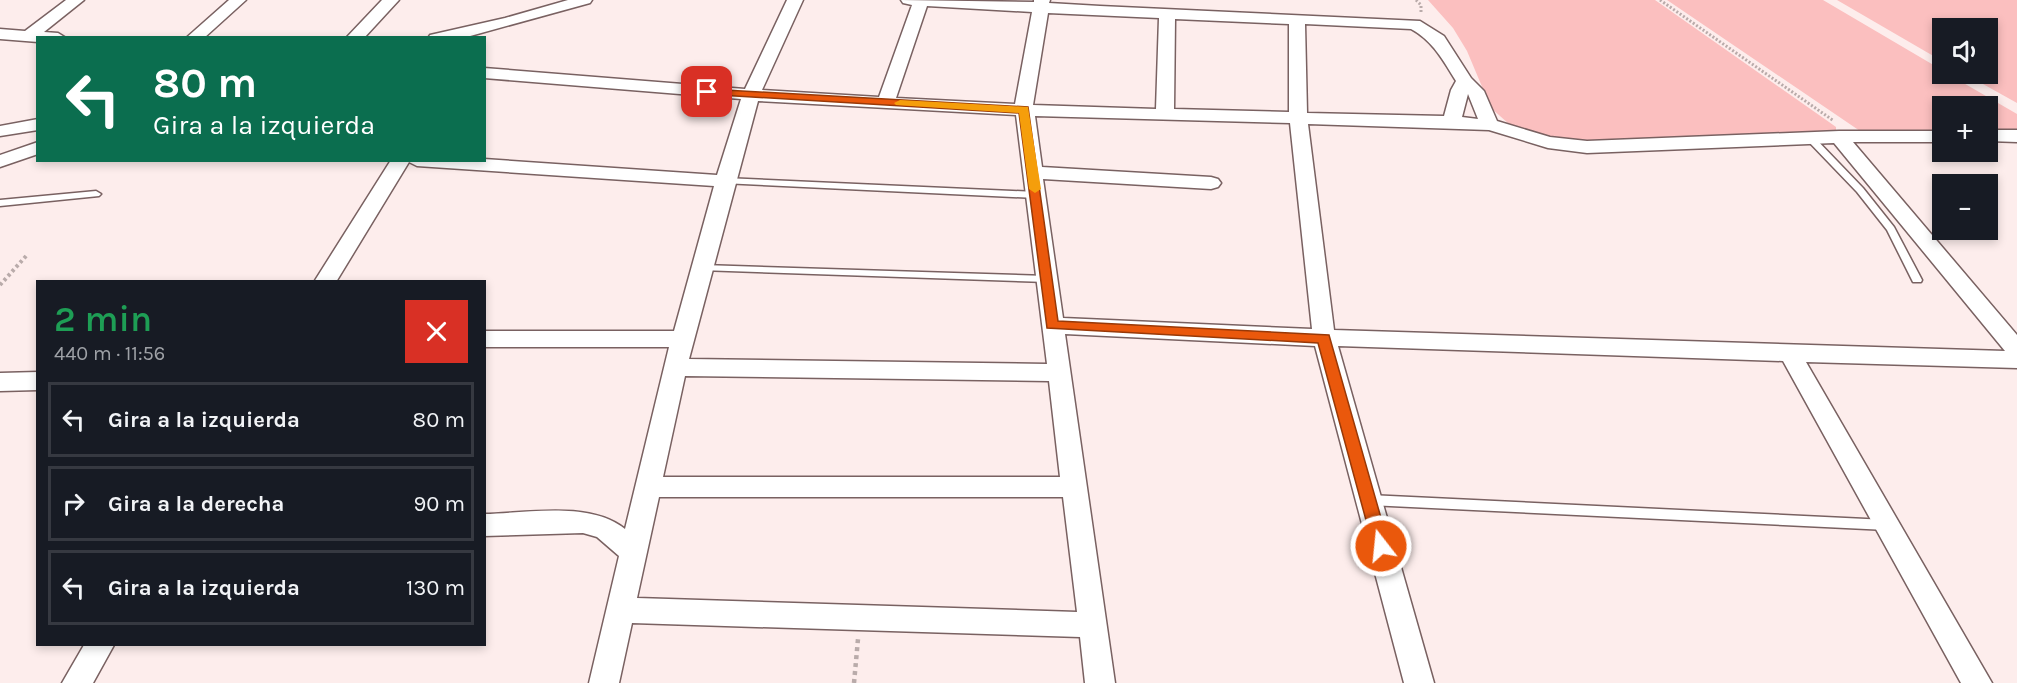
<!DOCTYPE html>
<html lang="es">
<head>
<meta charset="utf-8">
<style>
  body { margin:0; font-family:Karla,sans-serif; background:#242831; color:#f1f3f6; height:100vh; display:flex; flex-direction:column; font-size:22px; white-space:nowrap }
  * { box-sizing:border-box; margin:0 }
  p { font-size:20px; color:#9ea1a6 }
  .icon { flex:none; width:33px; height:33px; fill:none; stroke:currentColor; stroke-width:2; stroke-linecap:round; stroke-linejoin:round }
  .map { position:relative; flex:1; overflow:hidden }
  .panel { position:absolute; left:36px; top:280px; width:450px; height:366px; display:flex; flex-direction:column; background:#171b24; border-radius:0px; box-shadow:0 3px 9px #0003 }
  .panel>* { flex:none }
  .banner { position:absolute; left:36px; top:36px; width:450px; height:126px; border-radius:0px; box-shadow:0 3px 9px #0003; background:#0b6e4f; color:#fff; overflow:hidden }
  .buttons { position:absolute; left:1932px; top:18px; display:grid; gap:12px }
  .buttons a { display:grid; place-items:center; width:66px; height:66px; border-radius:0px; background:#171b24; box-shadow:0 3px 9px #0003; font-size:30px }
  .pin { position:absolute; display:grid; place-items:center; width:51px; height:51px; color:#fff; margin:-26px; border-radius:12px; box-shadow:0 3px 9px #0006 }
  .me { position:absolute; width:66px; margin:-33px; rotate:344deg; stroke-linejoin:round; filter:drop-shadow(0 0 4px #0008) }
  .turn { display:flex; align-items:center; gap:21px; height:126px; padding:0 18px; font-size:27px }
  .turn .icon { width:78px; height:78px; stroke-width:2.5 }
  .turn b { display:block; font-size:42px; line-height:51px }
  .round { display:grid; place-items:center; flex:none; width:63px; height:63px; border-radius:0px; background:#242831 }
  .overview { display:flex; align-items:center; justify-content:space-between; height:102px; padding:0 18px }
  h1 { font-size:36px; font-weight:600; line-height:45px; color:#1e9e55 }
  ul { padding:0; list-style:none }
  li { display:flex; align-items:center; gap:18px; height:75px; margin:0 12px 9px; padding:0 6px; border:3px solid #363941; border-radius:0px }
  li div { flex:1 }
  li b { display:block; font-size:22px }
  li em { font-style:normal }
  .map>svg:first-child { display:block }
</style>
</head>
<body>
<div class="map">
<svg width="2017" height="683" viewBox="0 0 2017 683">
  <rect width="100%" height="100%" fill="#fdedec"/>
  <path fill="#fbbfbf" d="M1428 0H1655L1829 122 1836 127V131L1587 142 1543 136 1509 124 1491 108 1467 51 1453 28Z
    M1667 0H1823L1942 70V74H1948L2017 114V132H1988V106H1942V132L1860 131Z
    M1837 0H2017V103L1965 74H1988V28H1942V61Z"/>
  <g fill="none" stroke-linecap="round" stroke-linejoin="round">
    <g stroke="#796161" stroke-width="3">
      <path id="lane" d="M1810 135 1813 136 1863 188 1894 227 1922 280 1921 282H1913L1887 230 1857 192 1807 140V136Z
        M725 178 1036 192 1041 195 1036 198 722 183 720 181Z
        M96 191 101 194 99 196 0 206V200Z
        M703 265 1047 276 1052 279 1047 282 700 270 698 268 700 266Z
        M1369 495 1887 520 1891 521 1893 525 1891 529 1887 530 1369 505 1365 503 1363 500 1365 497Z"/>
    </g>
    <g stroke="#796161" stroke-width="3">
      <path id="street" d="M66 0H84L44 32 58 33 66 38H38V42L0 39V29L25 31Z
        M229 0H246L204 38H186Z
        M382 0H399L364 38H346Z
        M568 0H592L590 3 463 38H428L430 35 505 18Z
        M787 0H803L762 90 879 97 912 5 903 3 901 0 1034 2V0H1050L1049 3 1100 6 1420 21 1444 36 1471 78 1484 91 1497 121 1550 137 1587 141 1839 131H1942V142H1853L2017 335V368L1806 362 1992 683H1961L1783 361 1338 346 1434 683H1404L1315 346 1065 334 1115 683H1085L1080 637 632 623 619 683H589L619 556 597 537 583 533 484 536V514C528 513 590 501 625 529L669 347H484V331H674L714 186 417 166 409 162 336 282H314L391 160 484 159 717 175 741 99 484 78V68L745 89ZM927 6 1032 12 1015 104 896 98ZM1048 13 1159 18 1156 109 1033 105ZM1175 19 1289 24V112L1174 109ZM1305 24 1411 29C1433 41 1443 60 1456 81L1451 90 1444 116 1307 113ZM1468 94 1478 119 1462 117ZM758 101 1016 115 1047 364 689 359ZM1035 116 1290 123 1312 329 1063 318 1043 179 1211 189 1218 187 1221 183 1218 179 1211 177 1042 167ZM1308 124 1489 130 1548 148 1587 153 1834 143 2005 351 1334 330ZM685 376 1049 381 1060 477H663ZM659 497H1063L1077 612 637 598Z
        M38 119V130L0 136V126Z
        M1988 130H2017V142L1988 141Z
        M38 142V154L0 167V155Z
        M38 372V390L0 391V373Z
        M84 645H114L93 683H62Z"/>
    </g>
    <path stroke="#b9abaa" stroke-width="3" stroke-dasharray="2 2" stroke-linecap="butt" d="M1416 0 1421 5V14
      M1660 0 1834 121"/>
    <path stroke="#b9abaa" stroke-width="4" stroke-dasharray="3 3" stroke-linecap="butt" d="M0 285 27 255"/>
    <path stroke="#b9abaa" stroke-width="4.5" stroke-dasharray="4 4" stroke-linecap="butt" d="M854 683 858 639"/>
    <use href="#lane" fill="#fff" fill-rule="evenodd"/>
    <use href="#street" fill="#fff" fill-rule="evenodd"/>
  </g>
  <path fill="#ea580c" stroke="#983908" stroke-width="1.5" d="M707 89 1028 107 1058 321 1329 335 1389 546 1386 551 1381 553 1375 551 1373 546 1318 343 1047 328 1019 113 703 94V90Z"/>
  <path fill="#f59e0b" d="M900 100 1028 107 1041 189 1035 193 1029 189 1019 113 896 105 894 103Z"/>
</svg>
<div class="buttons">
<a><svg class="icon" aria-label="sound" viewBox="0 0 24 24"><path d="M4 9h4l5-4v14l-5-4H4zM17 9q2 3 0 6"/></svg></a>
<a>+</a>
<a>−</a>
</div>
<div class="pin" style="left:707px;top:92px;background:#d93025"><svg class="icon" aria-label="arrive" viewBox="0 0 24 24"><path d="M6 21V4h12l-3 4 3 4H6"/></svg></div>
<svg class="me" style="left:1381px;top:546px" viewBox="-20 -20 40 40"><circle r="17" fill="#ea580c" stroke="#fff" stroke-width="3"/><path d="M0-11L8 9 0 5-8 9z" fill="#fff"/></svg>
<div class="banner">
<div class="turn"><svg class="icon" aria-label="left" viewBox="0 0 24 24"><path d="M17 20v-9H6M10 6l-5 5 5 5"/></svg><div><b>80 m</b>Gira a la izquierda</div></div>
</div>
<section class="panel">
<div class="overview"><div><h1>2 min</h1><p>440 m · 11:56</p></div><a class="round" style="background:#d93025;color:#fff"><svg class="icon" aria-label="close" viewBox="0 0 24 24"><path d="M6 6l12 12M18 6L6 18"/></svg></a></div>
<ul>
<li><svg class="icon" aria-label="left" viewBox="0 0 24 24"><path d="M17 20v-9H6M10 6l-5 5 5 5"/></svg><div><b>Gira a la izquierda</b></div><em>80 m</em></li>
<li><svg class="icon" aria-label="right" viewBox="0 0 24 24"><path d="M7 20v-9h11M14 6l5 5-5 5"/></svg><div><b>Gira a la derecha</b></div><em>90 m</em></li>
<li><svg class="icon" aria-label="left" viewBox="0 0 24 24"><path d="M17 20v-9H6M10 6l-5 5 5 5"/></svg><div><b>Gira a la izquierda</b></div><em>130 m</em></li>
</ul>
</section>
</div>
</body>
</html>
